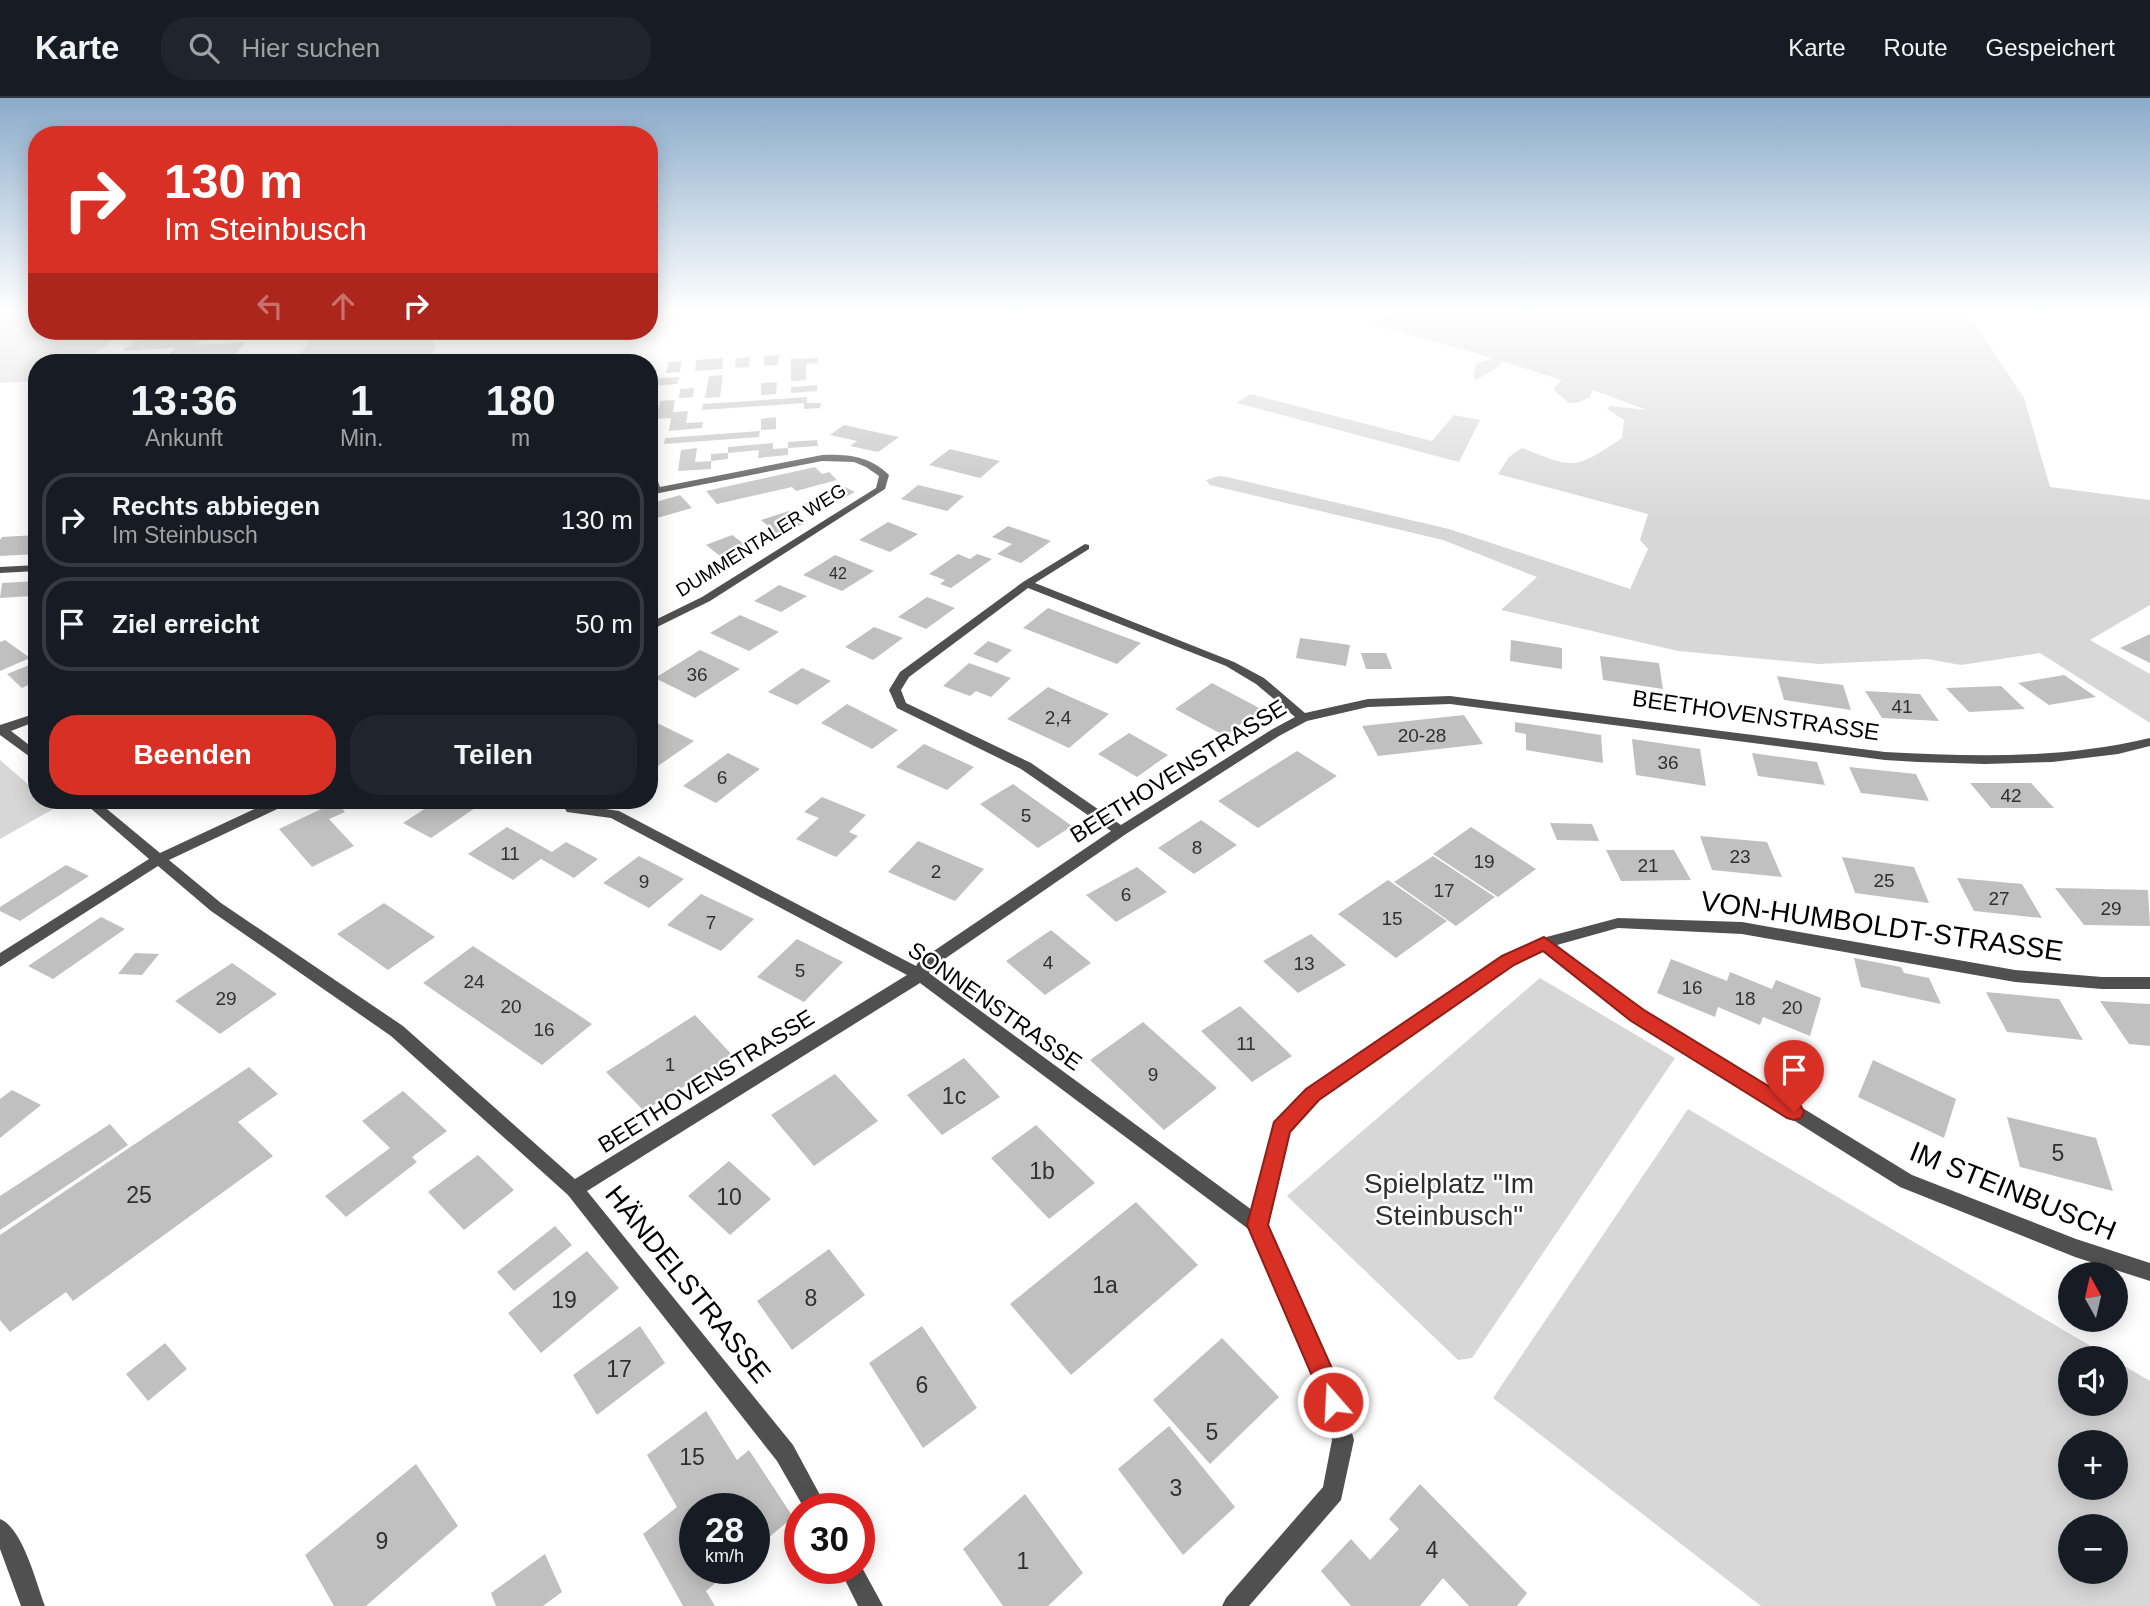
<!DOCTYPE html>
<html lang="de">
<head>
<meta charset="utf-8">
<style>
  body { margin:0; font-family:Helvetica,sans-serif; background:#20242c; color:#f1f3f6; height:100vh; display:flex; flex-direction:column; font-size:26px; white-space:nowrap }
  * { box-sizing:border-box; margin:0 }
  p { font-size:23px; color:#9ea1a6 }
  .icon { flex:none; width:38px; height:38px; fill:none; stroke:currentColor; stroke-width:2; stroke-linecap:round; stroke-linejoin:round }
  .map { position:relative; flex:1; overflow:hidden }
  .details { position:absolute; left:28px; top:256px; width:630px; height:455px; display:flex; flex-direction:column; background:#171b24; border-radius:28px; box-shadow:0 4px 18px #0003 }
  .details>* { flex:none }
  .banner { position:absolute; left:28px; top:28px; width:630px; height:214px; border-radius:28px; box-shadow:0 4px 18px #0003; background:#d93025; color:#fff; overflow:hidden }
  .needle { width:46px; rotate:352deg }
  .fabs { position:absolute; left:2058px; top:1164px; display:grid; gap:14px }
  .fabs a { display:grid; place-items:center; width:70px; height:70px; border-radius:50%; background:#171b24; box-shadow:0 4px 18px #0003; font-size:35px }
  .speed { position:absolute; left:679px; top:1395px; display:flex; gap:14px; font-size:35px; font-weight:700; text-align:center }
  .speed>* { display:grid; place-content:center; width:91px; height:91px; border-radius:50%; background:#171b24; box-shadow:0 4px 18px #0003; line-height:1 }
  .speed small { font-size:18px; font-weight:400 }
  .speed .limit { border:10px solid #d22; background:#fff; color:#111 }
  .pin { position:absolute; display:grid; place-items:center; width:60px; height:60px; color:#fff; margin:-72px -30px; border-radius:50% 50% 50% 0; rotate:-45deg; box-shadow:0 0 7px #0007 }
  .pin .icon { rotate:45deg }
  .me { position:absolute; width:77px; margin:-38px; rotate:341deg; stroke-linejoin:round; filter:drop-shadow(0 0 5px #0008) }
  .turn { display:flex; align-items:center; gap:24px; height:147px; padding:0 21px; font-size:32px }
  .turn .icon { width:91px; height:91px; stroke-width:2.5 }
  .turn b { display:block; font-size:49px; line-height:60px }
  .lanes { display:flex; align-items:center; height:66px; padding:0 21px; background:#0003; justify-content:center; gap:35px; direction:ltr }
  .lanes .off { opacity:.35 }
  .eta { display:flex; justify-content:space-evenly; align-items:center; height:119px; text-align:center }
  .eta b { font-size:42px; font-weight:700; line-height:49px }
  .action { display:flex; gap:14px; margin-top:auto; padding:14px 21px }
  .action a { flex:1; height:80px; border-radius:28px; background:#d93025; color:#fff; font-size:28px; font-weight:700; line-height:80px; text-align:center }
  .action a+a { background:#20242c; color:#f1f3f6 }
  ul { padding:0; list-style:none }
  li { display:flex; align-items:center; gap:21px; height:94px; margin:0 14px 10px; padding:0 7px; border:4px solid #363941; border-radius:28px }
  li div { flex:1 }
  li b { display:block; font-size:26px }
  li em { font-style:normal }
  header { display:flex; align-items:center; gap:42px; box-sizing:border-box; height:98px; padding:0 35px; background:#171b24; border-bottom:2px solid #363941 }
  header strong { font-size:33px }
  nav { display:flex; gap:38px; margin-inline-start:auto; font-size:24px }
  .search { width:490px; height:63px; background:#20242c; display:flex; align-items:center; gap:18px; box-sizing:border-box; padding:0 24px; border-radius:28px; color:#9ea1a6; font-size:26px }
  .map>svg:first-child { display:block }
</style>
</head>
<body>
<header>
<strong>Karte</strong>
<div class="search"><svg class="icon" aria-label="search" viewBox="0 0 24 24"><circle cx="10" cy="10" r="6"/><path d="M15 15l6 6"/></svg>Hier suchen</div>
<nav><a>Karte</a><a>Route</a><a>Gespeichert</a></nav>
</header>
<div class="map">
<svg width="2150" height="1508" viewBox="0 0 2150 1508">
  <rect width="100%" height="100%" fill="#fff"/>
  <path fill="#d7d7d7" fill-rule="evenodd" d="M0 214H37V233H201L118 237 84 264H37V283L0 285Z
    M1408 214H1958L1977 229 2024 300 2050 389 2150 402V507L2090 542 2150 576V625L2040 555 1961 567 1927 561 1819 566 1678 553 1501 512 1537 479 1443 442 1210 387 1206 382 1219 378 1227 379 1449 431 1630 491 1648 451 1640 442 1648 416 1498 376 1509 359 1522 350C1575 371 1574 372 1622 340L1624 322 1607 311 1610 308 1647 312 1593 292 1590 299 1577 305H1569L1555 293 1554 289 1562 282 1501 263 1499 269 1476 282 1474 281 1476 266 1493 260 1368 225Z
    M294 233H431L435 251 429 264H295L312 240 290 241Z
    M1250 296 1432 343 1454 317 1480 322 1459 364 1237 305Z
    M0 662 37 694V702H46L55 710 0 741Z
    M1540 880 1675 960 1472 1260 1458 1262 1287 1098Z
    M1688 1011 2111 1260H2070V1306H2116V1263L2150 1283V1508H1761L1493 1300ZM2070 1344H2116V1390H2070ZM2070 1428H2116V1474H2070Z"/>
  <path fill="#c0c0c0" d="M189 238 186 241 203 240 196 247 246 244 235 257 165 260 175 250 122 253 134 243Z
    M779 257 778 267 764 268V258Z
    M750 259 749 269 735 270 736 260Z
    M723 260 722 271 695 273 696 262Z
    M818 260V265L806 266V282L791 283V261Z
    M682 263 680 274 666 275 669 264Z
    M723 277 720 299 705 300 709 278Z
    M679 279 677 286 649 288V281Z
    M777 284 776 296 761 297V285Z
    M817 287V293L791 295V289Z
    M694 290 693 299 679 300 680 291Z
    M807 299V305H821L820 310 804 311V305L702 312 703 306Z
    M675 302 673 314 688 313 686 325 703 324 702 330 669 333 671 320 656 321 660 303Z
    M776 319V331L761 332V321Z
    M844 327 871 333 899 339 878 354 850 348 857 343 830 337Z
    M760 333 759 339 664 346 665 340Z
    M817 342 818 348 788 350V344Z
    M773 345V351L788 350V357L758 360 759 352 728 355V361L711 363V371L678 373 681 352 697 350 695 364 711 363V356L728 355V349Z
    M950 351 1000 363 980 380 929 367Z
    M815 369 822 376 829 374 837 382 796 393 792 389 717 406 706 393Z
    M918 387 964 398 947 413 901 401Z
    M845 389 855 394 825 410 817 413 804 406Z
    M680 397 692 410 657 420 649 411V406Z
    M789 413 804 426 776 435 761 422Z
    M888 424 918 436 890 454 859 442Z
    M1008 428 1051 443 1021 465 997 456 1012 446 992 439Z
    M37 437V456L0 458V442L2 439Z
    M732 437 747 448 720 458 706 447Z
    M958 456 970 461 977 456 992 461 951 490 940 486 945 482 929 476Z
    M835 457 874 473 842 493 803 477Z
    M37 483V502L28 503 32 498 0 500 2 485Z
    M779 487 807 498 781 514 754 503Z
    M927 499 955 510 926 531 898 519Z
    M1048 510 1103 531 1141 545 1117 566 1023 530Z
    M740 517 779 534 749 553 710 535Z
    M874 529 903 540 873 562 845 549Z
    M2150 536V565L2120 550Z
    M1300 540 1350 547 1346 568 1296 560Z
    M5 542 30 560 0 573V544Z
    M1511 542 1562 550V571L1510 563Z
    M988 543 1012 552 997 565 973 556Z
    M700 552 740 571 695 600 655 580Z
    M1361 555H1386L1392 571H1366Z
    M1600 558 1659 565 1663 591 1603 582Z
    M37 564V583L22 590 7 576Z
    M969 565 1011 580 991 599 976 593 970 598 943 588Z
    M802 570 831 583 797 607 768 594Z
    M2064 577 2096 599 2049 607 2018 585Z
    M1777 578 1843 587 1851 612 1784 602Z
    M1212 585 1261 611 1225 638 1175 611Z
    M2001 588 2025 611 1969 614 1946 590Z
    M1048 589 1109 616 1069 650 1007 621Z
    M1865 593 1920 596 1939 623 1882 620Z
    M847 606 898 632 872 651 821 625Z
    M1464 617 1483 646 1378 658 1362 628Z
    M649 621 694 643 655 670 649 668Z
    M1515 624 1601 637 1603 665 1526 652V636L1515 634Z
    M1129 635 1168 657 1137 679 1098 656Z
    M1632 641 1700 651 1706 688 1636 677Z
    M924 646 974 669 947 692 896 669Z
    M1297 653 1337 678 1258 730 1218 703Z
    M728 655 760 671 716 705 683 688Z
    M1752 655 1817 664 1825 687 1758 678Z
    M1849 669 1916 676 1929 703 1861 695Z
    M1970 685H2031L2054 710H1991Z
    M1013 686 1072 728 1038 750 980 706Z
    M822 699 866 717 849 734 858 738 836 759 796 741 819 720 804 714Z
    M438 702H474L481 706 431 740 403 725Z
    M336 704 345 714 329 721 354 748 312 769 279 731Z
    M1201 722 1237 747 1194 776 1158 750Z
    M1550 725 1592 726 1599 743 1557 742Z
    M507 729 552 754 566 744 598 761 574 780 541 761 513 782 468 756Z
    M1471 729 1536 771 1498 799 1433 756Z
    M1700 738 1767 744 1782 779 1712 772Z
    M918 743 984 771 955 803 888 774Z
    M1606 752H1674L1691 782 1621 783Z
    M639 758 684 781 649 810 603 785Z
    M1433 758 1495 799 1456 828 1394 784Z
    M1842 759 1914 769 1929 805 1855 795Z
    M66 767 89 778 20 823 0 813V809Z
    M1137 769 1167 794 1116 824 1086 797Z
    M1957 780 2022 786 2042 820 1974 813Z
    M1388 782 1447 823 1396 860 1338 816Z
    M2055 790 2148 792 2150 828 2084 827Z
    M701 796 754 821 721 853 667 827Z
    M384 805 435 839 388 872 337 836Z
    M101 819 125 831 53 881 28 868Z
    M1051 832 1091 865 1045 897 1006 863Z
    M1311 836 1346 867 1298 895 1263 863Z
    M797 841 843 864 804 904 757 879Z
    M473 848 577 916 592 926 542 967 423 885Z
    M135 855 159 856 142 877 118 876Z
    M1854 860 1901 869 1904 875 1929 880 1941 906 1861 889Z
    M1671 861 1727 883 1730 874 1772 891 1776 882 1821 900 1810 938 1763 919 1760 927 1718 909 1715 919 1657 895Z
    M232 865 277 896 220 936 175 903Z
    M1986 894 2059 901 2083 942 2007 934Z
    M2100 903 2150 906V948L2129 946Z
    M1240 908 1292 958 1252 984 1201 933Z
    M695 917 733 958 644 1013 606 974Z
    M1143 924 1217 990 1164 1032 1090 962Z
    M964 960 1000 999 942 1037 907 997Z
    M1873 962 1956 1001 1944 1040 1858 999Z
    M249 969 278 996 238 1024 273 1058 73 1203 66 1194 10 1234 0 1222V1137Z
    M835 976 878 1023 814 1068 771 1017Z
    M12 992 41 1007 0 1040V1001Z
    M403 993 447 1033 412 1059 417 1064 346 1119 325 1098 390 1050 362 1023Z
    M2007 1019 2096 1040 2113 1093 2020 1069Z
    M110 1026 128 1047 0 1132V1098Z
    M1036 1027 1095 1085 1049 1121 991 1060Z
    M478 1057 514 1092 464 1132 428 1094Z
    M729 1063 771 1101 730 1137 688 1098Z
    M1136 1104 1198 1167 1071 1277 1010 1206Z
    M555 1128 572 1147 514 1193 497 1174Z
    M829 1151 865 1197 792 1252 757 1203Z
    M587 1153 619 1190 541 1255 508 1215Z
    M640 1228 665 1265 597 1317 573 1277Z
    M922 1228 977 1310 923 1350 869 1265Z
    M1222 1240 1279 1299 1210 1366 1153 1302Z
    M165 1245 187 1271 148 1303 126 1276Z
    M706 1313 737 1362 749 1352 793 1419 754 1452V1410H695V1470H733L706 1493 715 1508H683L643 1436 677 1409 647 1357Z
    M1169 1328 1235 1409 1183 1457 1118 1371Z
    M416 1366 458 1428 366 1508H334L305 1457Z
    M1420 1386 1527 1495 1517 1508H1469L1443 1480 1420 1508H1351L1321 1473 1351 1441 1370 1462 1399 1431 1389 1421Z
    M1025 1396 1083 1475 1048 1508H1003L963 1451Z
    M545 1456 562 1494 543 1508H496L491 1495Z"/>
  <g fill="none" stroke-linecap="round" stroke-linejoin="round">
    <path fill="#505050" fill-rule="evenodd" d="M822 357C847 356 870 358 889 377L885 391 710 503 649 533V525L702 499 876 390 879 378 866 369 854 364 822 363 649 397V391H652L649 370 654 373 660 389Z
      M1085 446 1089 447V451L1035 485 1234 564 1264 580 1305 615 1368 601 1450 598 1885 654C1975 659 2062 661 2150 640V648L2118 656 2052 664 1985 666 1918 664 1885 662 1450 606 1368 609 1307 623 1279 638 1126 736 930 871 929 875 1252 1112 1272 1030 1307 992 1503 858 1539 841 1618 820 1742 824 2015 872 2102 879H2150V891H2102L2015 884 1742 836 1618 830 1557 847 1644 913 1912 1077 2076 1141 2150 1165V1183L2075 1159 1900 1089 1632 921 1543 852 1513 866 1472 893 1319 1002 1289 1033 1267 1127 1338 1286 1354 1342 1341 1402 1249 1508H1222L1226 1500 1323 1389 1332 1342 1318 1287 1251 1133 920 885 587 1093 793 1347 827 1410H804L777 1363 568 1097 391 938 211 813 158 768 0 869V855L149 761 81 702H96L160 755 274 702H292L290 705 169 762 221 805 403 928 575 1081 907 877 611 720 567 714 565 711 567 708 572 706 619 713 916 868 919 863 1111 733 1021 671 897 610 889 592 900 574 1023 484ZM1028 490 1226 568 1256 586 1295 619 1271 632 1121 727 1031 665 906 605 901 592 909 579Z
      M37 467V473L0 475V469Z
      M37 615V623L11 633 37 653V664L0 637V627Z
      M0 1421C23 1430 36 1485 45 1508H21L0 1451Z
      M859 1464 883 1508H858L839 1470H859Z"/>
  </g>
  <linearGradient id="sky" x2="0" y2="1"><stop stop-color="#8aabca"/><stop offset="0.5" stop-color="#fff"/><stop offset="1" stop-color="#fff" stop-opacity="0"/></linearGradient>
  <rect width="2150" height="425" fill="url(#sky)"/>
  <path fill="#d93025" stroke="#8d1f18" stroke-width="2" d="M1544 839 1644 912 1801 1008 1804 1014 1801 1020 1794 1022 1787 1020 1631 923 1543 853 1514 867 1319 1002 1290 1034 1268 1127 1339 1286 1345 1304 1341 1313 1333 1316 1324 1313 1316 1287 1247 1127 1274 1024 1306 991 1502 858Z"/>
  <g text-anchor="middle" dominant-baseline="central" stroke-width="5" stroke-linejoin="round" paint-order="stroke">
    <g font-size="16" fill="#303030">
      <text x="838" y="475">42</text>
    </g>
    <g font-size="19" fill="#000" stroke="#fff">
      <text transform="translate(761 442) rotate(-32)">DUMMENTALER WEG</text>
    </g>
    <g font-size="19" fill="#303030">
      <text x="697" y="576">36</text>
      <text x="1902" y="608">41</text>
      <text x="1058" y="619">2,4</text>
      <text x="1422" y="637">20-28</text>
      <text x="1668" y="664">36</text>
      <text x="722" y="679">6</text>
      <text x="2011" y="697">42</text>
      <text x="1026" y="717">5</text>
      <text x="1197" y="749">8</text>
      <text x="510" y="755">11</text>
      <text x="1740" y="758">23</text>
      <text x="1484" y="763">19</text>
      <text x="1648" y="767">21</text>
      <text x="936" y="773">2</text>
      <text x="1884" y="782">25</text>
      <text x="644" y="783">9</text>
      <text x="1444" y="792">17</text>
      <text x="1126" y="796">6</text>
      <text x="1999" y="800">27</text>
      <text x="2111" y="810">29</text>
      <text x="1392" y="820">15</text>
      <text x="711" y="824">7</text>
      <text x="1048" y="864">4</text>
      <text x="1304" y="865">13</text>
      <text x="800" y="872">5</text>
      <text x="474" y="883">24</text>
      <text x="1692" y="889">16</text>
      <text x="226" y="900">29</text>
      <text x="1745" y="900">18</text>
      <text x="511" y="908">20</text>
      <text x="1792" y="909">20</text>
      <text x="544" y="931">16</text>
      <text x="1246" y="945">11</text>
      <text x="670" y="966">1</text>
      <text x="1153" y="976">9</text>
    </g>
    <g font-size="23" fill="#000" stroke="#fff">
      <text transform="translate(1756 617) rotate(8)">BEETHOVENSTRASSE</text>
      <text transform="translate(1178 673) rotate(-32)">BEETHOVENSTRASSE</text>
      <text transform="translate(995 908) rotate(35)">SONNENSTRASSE</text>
      <text transform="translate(706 983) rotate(-32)">BEETHOVENSTRASSE</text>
    </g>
    <g font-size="23" fill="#303030">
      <text x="954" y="998">1c</text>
      <text x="2058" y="1055">5</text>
      <text x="1042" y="1073">1b</text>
      <text x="139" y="1097">25</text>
      <text x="729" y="1099">10</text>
      <text x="1105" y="1187">1a</text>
      <text x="811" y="1200">8</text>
      <text x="564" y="1202">19</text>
      <text x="619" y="1271">17</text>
      <text x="922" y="1287">6</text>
      <text x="1212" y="1334">5</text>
      <text x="692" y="1359">15</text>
      <text x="1176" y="1390">3</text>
      <text x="382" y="1443">9</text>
      <text x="1432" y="1452">4</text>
      <text x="1023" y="1463">1</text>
    </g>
    <g font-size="28" fill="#000" stroke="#fff">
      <text transform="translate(1882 828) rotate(8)">VON-HUMBOLDT-STRASSE</text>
      <text transform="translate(2013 1093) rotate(22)">IM STEINBUSCH</text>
      <text transform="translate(688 1186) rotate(51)">HÄNDELSTRASSE</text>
    </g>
    <g font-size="28" fill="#2e2e2e" stroke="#fff">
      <text x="1449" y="1085">Spielplatz "Im<tspan x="1449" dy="32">Steinbusch"</tspan></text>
    </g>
  </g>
</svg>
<div class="fabs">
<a><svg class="needle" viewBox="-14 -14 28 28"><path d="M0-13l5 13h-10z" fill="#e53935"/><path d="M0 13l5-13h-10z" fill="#9ea1a6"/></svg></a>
<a><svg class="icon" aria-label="sound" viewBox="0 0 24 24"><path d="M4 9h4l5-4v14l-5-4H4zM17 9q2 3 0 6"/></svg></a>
<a>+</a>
<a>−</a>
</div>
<div class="speed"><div>28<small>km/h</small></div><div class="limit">30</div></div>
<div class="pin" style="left:1794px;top:1014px;background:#d93025"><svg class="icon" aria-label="arrive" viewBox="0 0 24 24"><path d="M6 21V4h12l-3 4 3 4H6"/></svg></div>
<svg class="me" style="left:1333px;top:1304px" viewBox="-20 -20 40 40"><circle r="17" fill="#d93025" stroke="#fff" stroke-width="3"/><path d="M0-11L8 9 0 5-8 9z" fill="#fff"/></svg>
<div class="banner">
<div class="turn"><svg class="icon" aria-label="right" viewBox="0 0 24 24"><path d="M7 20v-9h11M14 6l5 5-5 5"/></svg><div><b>130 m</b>Im Steinbusch</div></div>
<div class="lanes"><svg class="icon off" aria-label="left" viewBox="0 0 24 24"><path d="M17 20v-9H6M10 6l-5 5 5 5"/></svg><svg class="icon off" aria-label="ahead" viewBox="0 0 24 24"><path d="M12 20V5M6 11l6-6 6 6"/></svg><svg class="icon" aria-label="right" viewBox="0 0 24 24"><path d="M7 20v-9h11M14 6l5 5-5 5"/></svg></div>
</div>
<section class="details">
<div class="eta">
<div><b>13:36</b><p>Ankunft</p></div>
<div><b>1</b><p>Min.</p></div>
<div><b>180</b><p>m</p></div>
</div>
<ul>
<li><svg class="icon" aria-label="right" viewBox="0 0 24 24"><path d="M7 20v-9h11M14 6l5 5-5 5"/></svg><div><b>Rechts abbiegen</b><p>Im Steinbusch</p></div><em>130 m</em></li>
<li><svg class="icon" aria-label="arrive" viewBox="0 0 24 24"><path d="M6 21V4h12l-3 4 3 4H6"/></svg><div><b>Ziel erreicht</b></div><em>50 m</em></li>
</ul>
<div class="action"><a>Beenden</a><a>Teilen</a></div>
</section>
</div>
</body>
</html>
